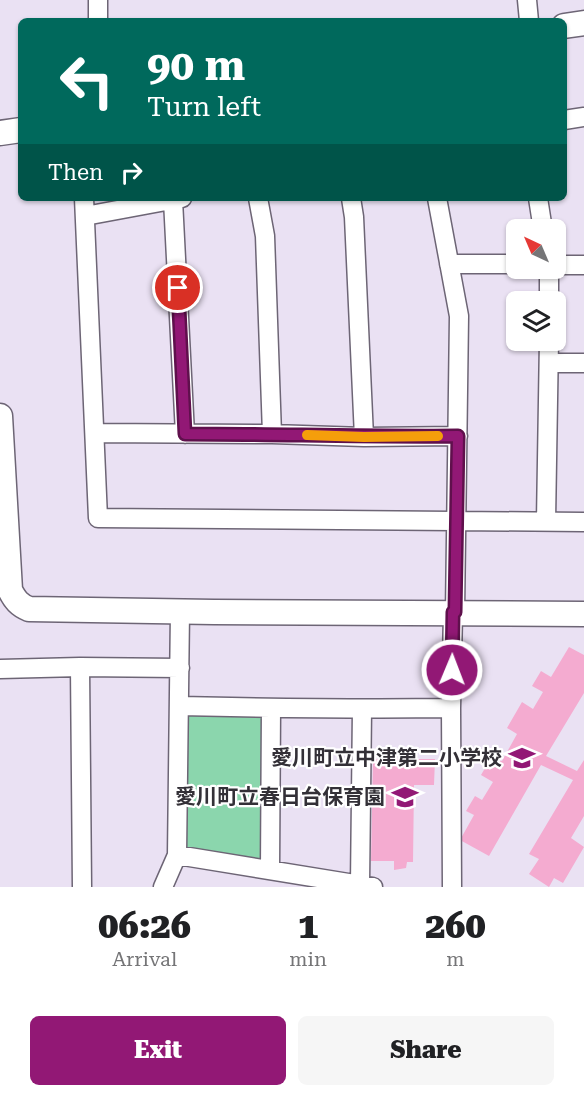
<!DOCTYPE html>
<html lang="en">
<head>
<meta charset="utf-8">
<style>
  body { margin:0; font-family:"Roboto Serif","Noto Sans JP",serif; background:#f6f6f6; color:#202124; height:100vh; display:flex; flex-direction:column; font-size:22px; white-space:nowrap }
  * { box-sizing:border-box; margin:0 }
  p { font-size:20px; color:#757577 }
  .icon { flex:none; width:33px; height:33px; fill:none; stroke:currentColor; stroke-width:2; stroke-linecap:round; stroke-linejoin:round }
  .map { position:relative; height:887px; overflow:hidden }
  .panel { display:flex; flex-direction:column; background:#fff; flex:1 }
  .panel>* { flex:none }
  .banner { position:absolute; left:18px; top:18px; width:549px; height:183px; border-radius:9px; box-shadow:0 2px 4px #0004; background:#00695c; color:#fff; overflow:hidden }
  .needle { width:39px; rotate:316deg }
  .tools { position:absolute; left:506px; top:219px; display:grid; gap:12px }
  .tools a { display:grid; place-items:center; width:60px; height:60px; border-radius:9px; background:#fff; box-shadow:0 2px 4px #0004; font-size:30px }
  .pin { position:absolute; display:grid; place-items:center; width:51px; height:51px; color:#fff; margin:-26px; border:3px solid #fff; border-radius:50%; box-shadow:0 2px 6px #0007 }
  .me { position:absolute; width:66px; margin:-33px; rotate:1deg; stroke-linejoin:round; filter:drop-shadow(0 0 4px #0008) }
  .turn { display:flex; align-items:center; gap:21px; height:126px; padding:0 30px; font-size:27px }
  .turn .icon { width:78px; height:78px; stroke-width:2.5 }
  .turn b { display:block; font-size:42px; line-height:51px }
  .then { display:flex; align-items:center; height:57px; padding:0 30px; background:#0003; gap:12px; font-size:22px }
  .eta { display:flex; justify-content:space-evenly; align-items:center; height:102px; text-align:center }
  .eta b { font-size:36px; font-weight:800; line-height:42px }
  .cta { display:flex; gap:12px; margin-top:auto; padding:12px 30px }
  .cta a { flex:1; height:69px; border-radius:9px; background:#921875; color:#fff; font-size:24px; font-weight:800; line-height:69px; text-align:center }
  .cta a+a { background:#f6f6f6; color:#202124 }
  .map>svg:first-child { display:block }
</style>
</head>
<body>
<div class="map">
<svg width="584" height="887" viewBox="0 0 584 887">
  <rect width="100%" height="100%" fill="#eae1f3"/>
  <path fill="#8bd6ad" d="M186 713 264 716 261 863 182 850Z"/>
  <path fill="#f4abd0" d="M569 647 584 655V693L546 756 577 771 584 760V816L571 838 584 847 563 883 554 878 549 887 529 874 539 859 529 854 573 780 541 765 489 856 460 840 474 815 466 811 475 796 482 800 493 782 481 775 491 758 502 761 517 734 507 728 522 702 533 709 543 692 532 686 541 671 551 677Z
    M373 759H435L434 785H414L413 862H407L406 868 394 870V861H371Z"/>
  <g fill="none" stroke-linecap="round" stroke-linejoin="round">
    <g stroke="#6d6575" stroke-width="21">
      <path id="street" d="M98 0V21
        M527 0 529 21
        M564 120 584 117
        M84 198 98 518 584 522
        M258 198 265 236 272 434
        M351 198 354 217 364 437
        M437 198 459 316 455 612
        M538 198 543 230
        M173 200 185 434
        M85 216 182 198
        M449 264H516
        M555 265H584
        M549 302V268
        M549 363H584
        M95 433 272 434 364 437 458 436
        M546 521 549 340
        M180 611 177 855 373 887
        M80 667 180 668
        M0 669 80 667 82 887
        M180 706C270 708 361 709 451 708L452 887
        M451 708 453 612
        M270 870 271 708
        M360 885 362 709
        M163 887 177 855"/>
    </g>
    <g stroke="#6d6575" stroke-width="27">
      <path id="secondary" d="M564 26 584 23
        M0 133 21 130
        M0 416 10 590C15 600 19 605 29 609L214 612 584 614"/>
    </g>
    <use href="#street" stroke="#fff" stroke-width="18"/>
    <use href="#secondary" stroke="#fff" stroke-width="24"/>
  </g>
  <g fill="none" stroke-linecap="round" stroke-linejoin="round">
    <g stroke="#5f104c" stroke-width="15">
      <path id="route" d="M178 288 185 434C276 434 367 437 458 436L455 612H453L452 670"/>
    </g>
    <use href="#route" stroke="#921875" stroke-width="10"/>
    <path stroke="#f59e0b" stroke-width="10" d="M307 435 364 437 438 436"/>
  </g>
  <defs>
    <g id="school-bare" transform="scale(2.07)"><path d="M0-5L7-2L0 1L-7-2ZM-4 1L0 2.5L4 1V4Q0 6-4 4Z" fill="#921875" stroke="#fff" stroke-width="2.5" paint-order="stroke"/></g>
  </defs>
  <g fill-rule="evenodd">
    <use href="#school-bare" x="522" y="758"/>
    <use href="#school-bare" x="405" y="797"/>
  </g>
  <g text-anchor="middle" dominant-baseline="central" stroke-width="4.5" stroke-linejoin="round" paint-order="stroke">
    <g font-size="21" font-weight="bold" fill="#333037" stroke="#fff" text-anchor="end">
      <text x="502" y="758">愛川町立中津第二小学校</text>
      <text x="385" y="797">愛川町立春日台保育園</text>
    </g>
  </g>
</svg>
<div class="tools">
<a><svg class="needle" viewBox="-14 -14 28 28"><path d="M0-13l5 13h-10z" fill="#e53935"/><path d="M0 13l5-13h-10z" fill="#757577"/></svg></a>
<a><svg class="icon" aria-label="layers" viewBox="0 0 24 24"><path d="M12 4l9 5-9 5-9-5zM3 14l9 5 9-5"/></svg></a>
</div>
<div class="pin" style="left:178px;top:288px;background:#d93025"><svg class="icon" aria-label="arrive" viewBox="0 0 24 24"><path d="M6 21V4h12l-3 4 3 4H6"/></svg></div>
<svg class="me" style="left:452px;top:670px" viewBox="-20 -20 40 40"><circle r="17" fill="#921875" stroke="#fff" stroke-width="3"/><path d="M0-11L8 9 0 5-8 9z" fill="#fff"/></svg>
<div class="banner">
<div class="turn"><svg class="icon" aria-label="left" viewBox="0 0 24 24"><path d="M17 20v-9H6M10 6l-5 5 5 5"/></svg><div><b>90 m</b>Turn left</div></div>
<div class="then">Then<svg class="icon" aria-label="right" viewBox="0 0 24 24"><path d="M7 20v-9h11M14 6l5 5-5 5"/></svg></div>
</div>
</div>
<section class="panel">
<div class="eta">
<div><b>06:26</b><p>Arrival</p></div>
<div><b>1</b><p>min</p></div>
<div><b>260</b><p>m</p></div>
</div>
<div class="cta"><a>Exit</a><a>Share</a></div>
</section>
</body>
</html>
